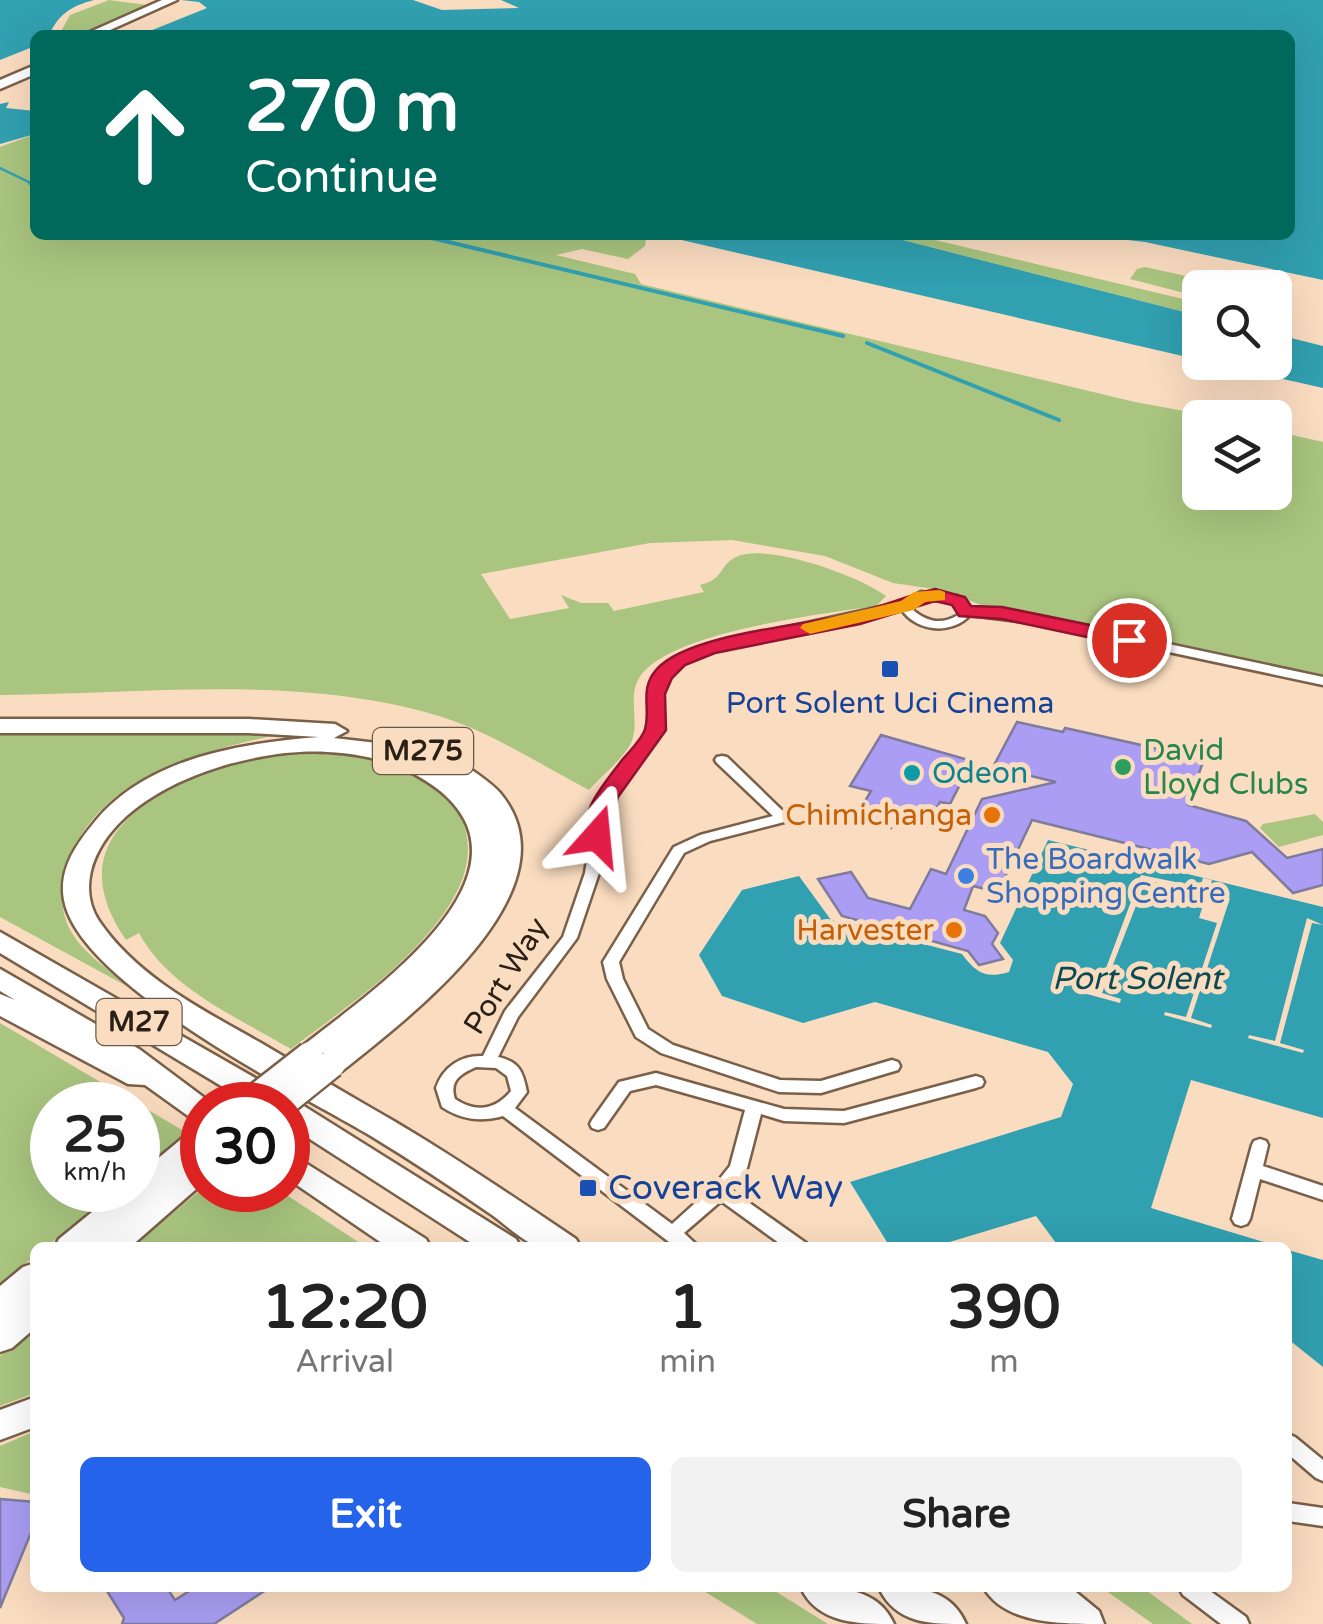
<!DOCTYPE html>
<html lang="en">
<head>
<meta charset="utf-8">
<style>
  body { margin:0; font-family:"Varela Round",sans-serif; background:#f2f2f2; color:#222; height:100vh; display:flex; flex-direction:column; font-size:38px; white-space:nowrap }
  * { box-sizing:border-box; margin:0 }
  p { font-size:32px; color:#767676 }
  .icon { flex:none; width:55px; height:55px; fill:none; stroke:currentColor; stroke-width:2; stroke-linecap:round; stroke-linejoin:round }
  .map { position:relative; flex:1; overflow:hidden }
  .details { position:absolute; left:30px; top:1242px; width:1262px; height:350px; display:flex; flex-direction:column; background:#fff; border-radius:15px; box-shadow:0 10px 40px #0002 }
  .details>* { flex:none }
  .banner { position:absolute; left:30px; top:30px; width:1265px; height:210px; border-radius:15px; box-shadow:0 10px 40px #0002; background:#00695c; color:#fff; overflow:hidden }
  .buttons { position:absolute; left:1182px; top:270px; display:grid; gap:20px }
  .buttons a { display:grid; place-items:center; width:110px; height:110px; border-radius:15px; background:#fff; box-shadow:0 10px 40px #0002; font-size:50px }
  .speed { position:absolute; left:30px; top:1082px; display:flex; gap:20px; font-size:50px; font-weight:700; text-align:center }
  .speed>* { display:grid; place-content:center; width:130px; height:130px; border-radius:50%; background:#fff; box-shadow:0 10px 40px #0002; line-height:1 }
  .speed small { font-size:25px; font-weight:400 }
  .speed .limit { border:15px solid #d22; background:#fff; color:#111 }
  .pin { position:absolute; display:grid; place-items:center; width:85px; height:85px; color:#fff; margin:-42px; border:5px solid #fff; border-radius:50%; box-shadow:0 2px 10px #0007 }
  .me { position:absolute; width:110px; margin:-55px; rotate:18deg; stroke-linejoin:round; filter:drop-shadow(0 0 8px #0008) }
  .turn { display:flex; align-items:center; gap:35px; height:210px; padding:0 50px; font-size:45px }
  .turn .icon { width:130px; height:130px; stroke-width:2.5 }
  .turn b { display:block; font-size:70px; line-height:85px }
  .eta { display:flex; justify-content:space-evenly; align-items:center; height:170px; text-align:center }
  .eta b { font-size:60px; font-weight:700; line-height:70px }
  .button { display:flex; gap:20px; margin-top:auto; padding:20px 50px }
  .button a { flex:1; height:115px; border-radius:15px; background:#2563eb; color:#fff; font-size:40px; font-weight:700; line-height:115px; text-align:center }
  .button a+a { background:#f2f2f2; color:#222 }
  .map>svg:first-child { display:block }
</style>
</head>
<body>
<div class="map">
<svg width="1323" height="1624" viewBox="0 0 1323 1624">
  <rect width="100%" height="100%" fill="#fadcc0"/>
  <path fill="#a9c57f" d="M109 0 147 5 79 34 59 35 70 15Z
    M35 134V235H634L646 238 645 246 628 259 582 249 556 255 635 274 641 284 1135 402 1217 417 1200 418V492H1275V431L1323 442V677L981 605 941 590 893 583 825 556 732 540 650 543 481 574 510 619 569 608 561 595 581 603H608L614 611 704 592 700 585C725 579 718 566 736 557 766 542 860 576 886 596L876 606C822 614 667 632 639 678 627 698 641 724 630 745 621 761 601 776 589 790 541 765 491 732 439 716 299 674 144 694 0 695V147Z
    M883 235H914L1200 303V316Z
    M1145 267 1186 276 1206 287 1200 288V297L1130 279 1137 269Z
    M0 732H291C213 748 103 772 71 856 63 879 58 899 67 923 77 950 111 971 132 989L0 917Z
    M275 753C308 753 341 753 374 760 450 776 495 832 450 904 412 964 346 1007 291 1049 239 1018 169 989 139 933L126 940C46 825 184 774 275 753Z
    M1315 814 1323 822V835L1279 847 1260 828 1263 824Z
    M0 1023 189 1134 138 1175V1105H52V1190H119L46 1247 35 1248V1256L0 1284Z
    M202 1189 279 1190 366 1247H132Z
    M35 1327V1393L0 1406V1356Z
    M35 1431V1495L0 1487V1446Z
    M699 1588H770L828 1624H757Z
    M1102 1588H1143L1192 1624H1153Z"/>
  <path fill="#31a0b0" d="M0 0H94C71 6 59 14 49 35H35V46L0 60Z
    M181 0H413L442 10 519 8 501 0H1323V280L1145 242 1085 235H1290V35H140L207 8 199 2Z
    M9 102 6 108 35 111V134L0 144V104Z
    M660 235H883L1200 316V360Z
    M1275 334 1323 346V388L1212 363 1275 362Z
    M1048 840 1323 907V1118L1191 1080 1151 1208 1280 1247H1059L1036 1216 933 1247H890L850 1182 1061 1117 1073 1084 1048 1052 875 1002 803 1023 722 996 699 955 742 890 799 876 831 920 962 954C976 973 986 979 1009 972L1013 960 1000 943Z
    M1288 1250 1323 1260V1367L1288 1339Z"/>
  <path fill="#fadcc0" d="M1141 875 1200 887 1203 878 1212 880 1209 892 1230 898 1191 1018 1212 1025 1211 1028 1164 1015 1165 1012 1186 1017 1217 923 1199 918 1206 895 1146 880 1102 993 1121 999 1120 1003 1076 991 1077 987 1097 992Z
    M1307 918 1323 925 1312 923 1280 1043 1304 1050 1303 1053 1248 1038 1249 1035 1275 1041Z"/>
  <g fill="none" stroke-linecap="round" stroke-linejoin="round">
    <path stroke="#31a0b0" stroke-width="2.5" d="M0 168 35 185"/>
    <path stroke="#31a0b0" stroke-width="4" d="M30 183 35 185
      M419 235 843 336
      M867 343 1059 420"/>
  </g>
  <path fill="#aa9df3" stroke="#7f7b9c" stroke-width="2.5" d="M1017 722 1063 732 1065 728 1204 759 1188 805 1246 821 1287 858 1323 849V885L1293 893 1252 852 1209 864 1032 820 998 892 973 886 964 910 985 916 998 933 992 944 1003 959 979 965 968 951 842 916 818 879 851 872 868 898 910 909 931 869 946 874 982 799 1056 782 993 767Z
    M881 735 972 761 950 804 940 802 927 826 896 819 891 828 855 818 871 791 850 786Z
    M0 1499 35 1502V1523L0 1608Z
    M105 1588H167L175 1600 194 1588H269L214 1624H122L124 1618Z"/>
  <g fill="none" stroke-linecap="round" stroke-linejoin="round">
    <g stroke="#7a6048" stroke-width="5">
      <path id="street" d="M921 592 957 596 971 608 1033 615 1323 677V685L1033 623 970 615C952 635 917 632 902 610L714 651 682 664 668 677 661 694 662 730 609 806 599 873 577 938 518 1017 498 1057C520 1062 523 1072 527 1092L515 1108 672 1224 714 1186 730 1166 745 1110 656 1085 630 1091 604 1128 598 1130 592 1128 590 1124 592 1120 619 1082 656 1073 784 1109 844 1111 976 1076 982 1078 984 1082 982 1086 976 1088 844 1123 784 1121 761 1114 747 1168 731 1190 806 1243 809 1248H786L721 1201 684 1233 700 1248H677L503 1116C480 1122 462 1120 442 1107L436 1088C443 1067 461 1055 483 1056L505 1011 563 937 585 873 595 806 650 730 649 694 658 672 674 658 706 645 903 602ZM923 600 950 601 959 608 958 615C942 625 928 622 914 611L913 606ZM476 1067 496 1068 507 1076 511 1091C495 1110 476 1113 455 1099 449 1081 460 1074 476 1067Z
        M722 756 727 757 790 818 788 821 710 841 684 853 619 962 623 979 648 1029 673 1045 780 1080 821 1081 892 1060 898 1062 900 1066 898 1070 821 1093 779 1092 661 1053 636 1037 607 979 603 962 672 850 674 847 700 835 773 816 717 763 715 760 717 757Z
        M1260 1139 1266 1141 1268 1145 1263 1166 1323 1186V1200L1260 1179 1250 1219 1247 1224 1241 1226 1235 1224 1232 1219 1252 1145 1254 1141Z
        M1288 1434 1295 1437 1323 1460V1481L1316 1478 1288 1454Z
        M1288 1503 1323 1508V1526L1288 1521Z
        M1179 1588H1206L1246 1617 1249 1624H1221L1183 1595Z"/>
    </g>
    <g stroke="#7a6048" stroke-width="5">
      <path id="highway" d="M162 0H177L99 35H83Z
        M35 65V74L0 89V80Z
        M0 719H249L335 724 347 731 334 738 377 743 432 761 444 755 453 757C468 768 489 780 501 794 579 890 407 1019 342 1071L332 1074 322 1071 318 1063 300 1062 295 1055 300 1048C361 999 547 877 439 790 405 764 369 754 327 752 251 747 113 787 91 871 87 888 89 906 99 921 138 978 203 1010 261 1043 305 1069 348 1095 392 1120 455 1157 515 1198 576 1239L581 1248C569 1248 555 1249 543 1248 527 1245 506 1225 492 1215 453 1188 412 1161 371 1136 298 1093 79 984 64 900 58 868 78 842 97 819 150 757 243 743 319 737L249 733H0Z
        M0 932 299 1103 516 1239 521 1248H479L288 1125V1105H253L0 953Z
        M0 969 139 1049 214 1105H202V1121L191 1118 145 1085 128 1084 0 1016V994L15 1000 0 991Z
        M202 1128V1184L129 1248H54L59 1239 119 1190H138V1175L191 1131Z
        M288 1152 426 1239 431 1248H389L288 1179Z
        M35 1263V1328L12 1348 0 1352V1286L23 1267Z
        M35 1397V1427L0 1440V1410Z
        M801 1588C836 1586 878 1587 894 1624 859 1624 818 1624 801 1588Z
        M879 1588C914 1586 950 1587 966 1624 930 1624 896 1624 879 1588Z
        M984 1588H1071L1099 1611 1104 1624C1061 1624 1005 1624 984 1588Z"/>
    </g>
    <use href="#street" fill="#fff" fill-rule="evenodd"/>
    <use href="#highway" fill="#fff" fill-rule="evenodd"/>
    <g stroke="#7a6048" stroke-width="31" stroke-linecap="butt">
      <path id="highway-bridge" d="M246 1105 310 1055
        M281 1105 332 1064"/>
    </g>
    <use href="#highway-bridge" stroke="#fff" stroke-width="26"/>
  </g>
  <path fill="#e11d48" stroke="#92132f" stroke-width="2.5" d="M935 589 965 597 971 606 1002 607 1129 633 1139 640 1129 646 1002 619 959 616 952 605 935 601 860 624 715 653 685 665 672 678 665 694 666 730 618 797 605 842H589C575 814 607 781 622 760 629 752 642 739 645 729 651 708 639 690 656 670 686 634 805 625 853 614 881 607 907 596 935 589Z"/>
  <path fill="#f59e0b" d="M939 590 945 592V600L925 602 914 610 810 634 800 628 803 624 901 601 914 592Z"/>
  <g fill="#1a4fb4" stroke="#fadcc0" stroke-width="4">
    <rect x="880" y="659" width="20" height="20" rx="5"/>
    <rect x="578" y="1178" width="20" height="20" rx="5"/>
  </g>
  <circle fill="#2e9e5b" stroke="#fadcc0" stroke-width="4" cx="1123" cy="767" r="10"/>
  <circle fill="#0f9aa8" stroke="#fadcc0" stroke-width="4" cx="912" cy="773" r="10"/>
  <g fill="#e8710a" stroke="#fadcc0" stroke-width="4">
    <circle cx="992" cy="815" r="10"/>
    <circle cx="954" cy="930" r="10"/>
  </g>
  <circle fill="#3f7fe0" stroke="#fadcc0" stroke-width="4" cx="966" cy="876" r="10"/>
  <g text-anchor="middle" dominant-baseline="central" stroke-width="10" stroke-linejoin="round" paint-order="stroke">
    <g fill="#fadcc0" stroke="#695849" stroke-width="2.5">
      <rect x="373" y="728" width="100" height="46" rx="8"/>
      <rect x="96.5" y="999" width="85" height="46" rx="8"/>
    </g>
    <g font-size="28" font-weight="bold" fill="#2b2016">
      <text x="423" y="751">M275</text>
      <text x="139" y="1022">M27</text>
    </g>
    <g font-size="30" fill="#164399" stroke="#fadcc0">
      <text x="890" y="703">Port Solent Uci Cinema</text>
    </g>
    <g font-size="30" fill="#27864d" stroke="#fadcc0" text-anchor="start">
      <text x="1143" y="750">David<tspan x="1143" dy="34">Lloyd Clubs</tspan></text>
    </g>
    <g font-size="30" fill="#0d838f" stroke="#fadcc0" text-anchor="start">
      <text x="932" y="773">Odeon</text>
    </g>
    <g font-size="30" fill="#c56008" stroke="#fadcc0" text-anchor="end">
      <text x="972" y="815">Chimichanga</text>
      <text x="934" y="930">Harvester</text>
    </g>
    <g font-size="30" fill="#366cbe" stroke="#fadcc0" text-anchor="start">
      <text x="986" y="859">The Boardwalk<tspan x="986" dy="34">Shopping Centre</tspan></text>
    </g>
    <g font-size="30" fill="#2b2016" stroke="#fadcc0">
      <text transform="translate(506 976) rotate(-58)">Port Way</text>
    </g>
    <g font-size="32" font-style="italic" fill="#094a53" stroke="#fadcc0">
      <text x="1137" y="979">Port Solent</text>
    </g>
    <g font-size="35" fill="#164399" stroke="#fadcc0" text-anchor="start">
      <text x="608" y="1188">Coverack Way</text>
    </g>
  </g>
</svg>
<div class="buttons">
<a><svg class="icon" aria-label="search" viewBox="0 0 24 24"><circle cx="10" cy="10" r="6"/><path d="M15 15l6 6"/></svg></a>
<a><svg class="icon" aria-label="layers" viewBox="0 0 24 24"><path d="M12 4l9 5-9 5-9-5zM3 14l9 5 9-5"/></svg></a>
</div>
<div class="speed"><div>25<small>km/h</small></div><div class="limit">30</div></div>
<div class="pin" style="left:1129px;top:640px;background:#d93025"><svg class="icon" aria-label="arrive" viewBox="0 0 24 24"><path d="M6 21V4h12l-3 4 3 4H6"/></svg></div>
<svg class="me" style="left:597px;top:836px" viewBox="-20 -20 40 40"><path d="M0-17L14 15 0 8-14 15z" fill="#e11d48" stroke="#fff" stroke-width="4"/></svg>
<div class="banner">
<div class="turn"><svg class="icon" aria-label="ahead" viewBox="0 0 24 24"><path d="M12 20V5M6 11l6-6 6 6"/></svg><div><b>270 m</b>Continue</div></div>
</div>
<section class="details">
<div class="eta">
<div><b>12:20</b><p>Arrival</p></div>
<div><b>1</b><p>min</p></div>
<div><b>390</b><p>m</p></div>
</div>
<div class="button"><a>Exit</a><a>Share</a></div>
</section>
</div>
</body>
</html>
